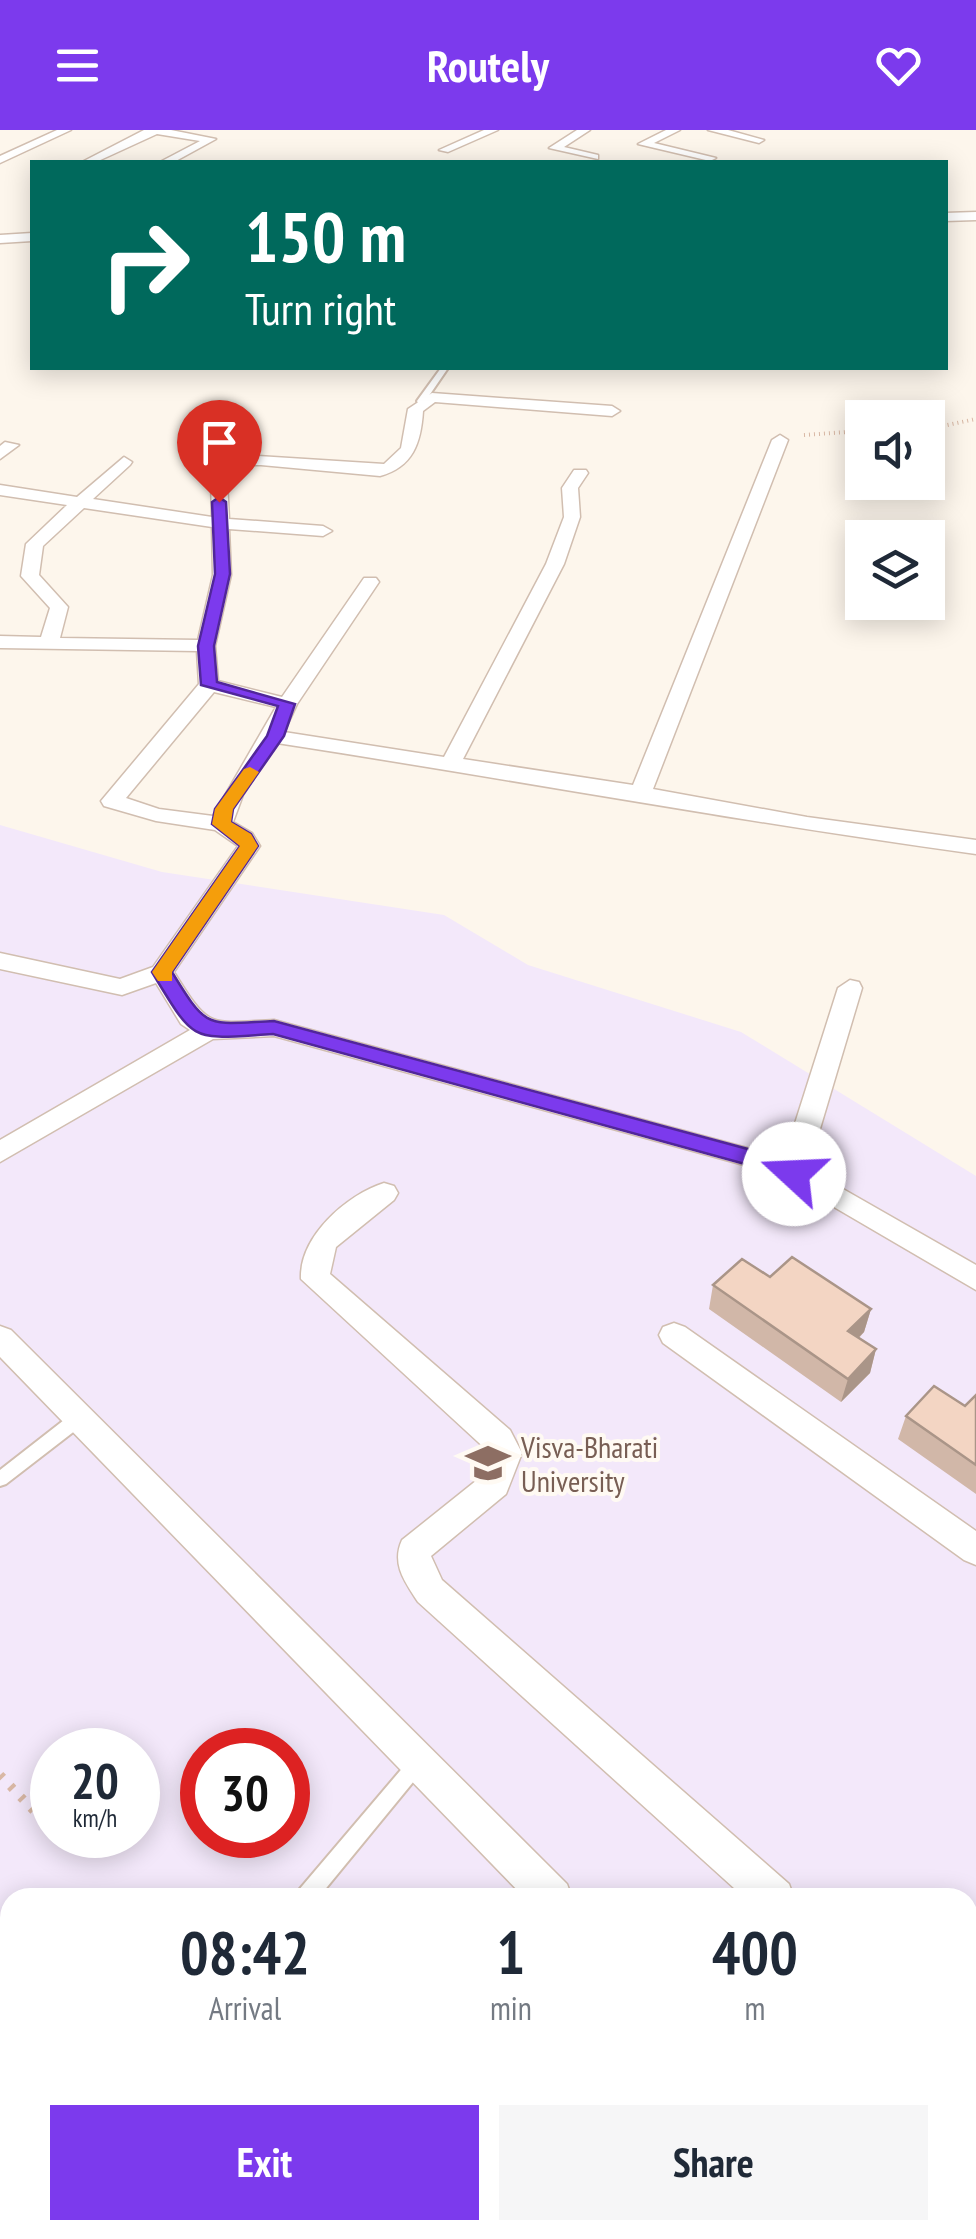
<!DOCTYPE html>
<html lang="en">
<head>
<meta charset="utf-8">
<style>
  body { margin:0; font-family:"PT Sans Narrow",sans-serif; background:#f6f6f7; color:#1f2937; height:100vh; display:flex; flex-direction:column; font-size:38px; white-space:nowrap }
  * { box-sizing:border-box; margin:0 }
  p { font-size:32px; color:#747a83 }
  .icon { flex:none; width:55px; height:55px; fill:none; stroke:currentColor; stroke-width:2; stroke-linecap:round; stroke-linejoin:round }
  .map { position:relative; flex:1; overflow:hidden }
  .sheet { position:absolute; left:0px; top:1758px; width:978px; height:352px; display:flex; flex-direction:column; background:#fff; border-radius:30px 30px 0 0; box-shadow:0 5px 25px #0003 }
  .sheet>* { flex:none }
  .hud { position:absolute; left:30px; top:30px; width:918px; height:210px; border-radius:0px; box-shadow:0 5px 25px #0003; background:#00695c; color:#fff; overflow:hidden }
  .fabs { position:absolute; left:845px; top:270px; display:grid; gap:20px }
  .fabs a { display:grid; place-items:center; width:100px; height:100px; border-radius:0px; background:#fff; box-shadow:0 5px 25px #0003; font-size:50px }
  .speed { position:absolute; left:30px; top:1598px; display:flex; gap:20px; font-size:50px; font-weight:700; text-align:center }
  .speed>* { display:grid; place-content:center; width:130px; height:130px; border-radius:50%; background:#fff; box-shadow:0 5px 25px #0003; line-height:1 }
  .speed small { font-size:25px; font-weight:400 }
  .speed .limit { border:15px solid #d22; background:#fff; color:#111 }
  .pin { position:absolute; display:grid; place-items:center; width:85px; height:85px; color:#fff; margin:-102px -42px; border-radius:50% 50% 50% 0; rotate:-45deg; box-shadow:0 0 10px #0007 }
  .pin .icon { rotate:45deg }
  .me { position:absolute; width:110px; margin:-55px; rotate:290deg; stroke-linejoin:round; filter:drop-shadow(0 0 8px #0008) }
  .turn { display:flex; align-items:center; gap:35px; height:210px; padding:0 50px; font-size:45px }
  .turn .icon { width:130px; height:130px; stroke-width:2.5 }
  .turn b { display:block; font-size:70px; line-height:85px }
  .eta { display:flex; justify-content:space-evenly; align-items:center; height:170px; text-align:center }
  .eta b { font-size:60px; font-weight:700; line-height:70px }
  .cta { display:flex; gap:20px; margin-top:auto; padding:20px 50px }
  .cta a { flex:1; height:115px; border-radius:0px; background:#7c3aed; color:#fff; font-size:40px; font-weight:700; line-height:115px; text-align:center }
  .cta a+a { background:#f6f6f7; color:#1f2937 }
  header { display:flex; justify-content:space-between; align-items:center; height:130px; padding:0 50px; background:#7c3aed; color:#fff; font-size:45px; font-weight:700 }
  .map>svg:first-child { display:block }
</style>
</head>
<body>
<header><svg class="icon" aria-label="menu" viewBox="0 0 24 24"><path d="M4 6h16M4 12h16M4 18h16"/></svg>Routely<svg class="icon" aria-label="heart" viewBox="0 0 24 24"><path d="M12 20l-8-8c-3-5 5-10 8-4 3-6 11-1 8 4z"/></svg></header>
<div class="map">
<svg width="976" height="2109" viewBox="0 0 976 2109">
  <rect width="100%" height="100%" fill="#fdf6ec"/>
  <path fill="#f3e8fa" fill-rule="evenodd" d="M0 695 162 742 444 785 528 835 741 902 976 1046V2109H0ZM52 1620H138V1705H52ZM202 1620H288V1705H202ZM10 1768H968V2100H10Z"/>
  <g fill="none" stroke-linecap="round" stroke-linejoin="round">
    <g stroke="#d1beb0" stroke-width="4">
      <path id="lane" d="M441 238H448L424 273H418L417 271Z
        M79 1282 85 1283 87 1288 85 1293 6 1354 0 1356V1340L73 1283Z
        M417 1625 423 1628 426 1634 423 1640 318 1768H295L298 1761 411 1628Z
        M14 2100H39L35 2109H10Z"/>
    </g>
    <g stroke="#d1beb0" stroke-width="3">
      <path id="street" d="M57 0H71L0 33V26Z
        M144 0H171L216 9 174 32H160L200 11 157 4 96 32H82Z
        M484 0H498L448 22 439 20Z
        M577 0H590L564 17 598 25V29L549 18Z
        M666 0H680L654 13 716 28 710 31 638 14Z
        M708 0H728L764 10 759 13Z
        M976 82V90L945 91V83Z
        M32 103V111L0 113V105Z
        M432 263 612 276 620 281 612 286 435 272 423 281C421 313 413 337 380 346L261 335H245L231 341 227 350 229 389 323 396 332 401 323 406 229 399 231 445 215 516 218 551 282 567 364 448H376L379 452 297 574 284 602 444 627 546 434 564 387 562 358 574 340H586L588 343 578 358 580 387 564 434 463 629 633 655 772 310 780 305 788 310 653 659 807 687 976 710V724C742 692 510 649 277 613L243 665 233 692 252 703 260 716 174 842C210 900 208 893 274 890L784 1028 838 858 850 850 859 852 862 858 808 1039 976 1135V1160L810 1063 762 1040 274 906 213 909 0 1032V1010L190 900 181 894 156 853 122 865 0 839V823L120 849 153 837 238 716 215 700 156 691 104 676 101 671 199 554 197 521 0 518V506L41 507 50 478 21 446 26 414 67 375 0 365V355L77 367 124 327 132 332 130 335 93 369 212 387 211 350 218 335 243 325 384 334 401 318 408 279ZM84 378 212 397 213 445 198 510 60 508 68 477 39 445 43 416ZM214 562 276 577 213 686 159 679 126 668Z
        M5 312 19 315 0 329V316Z
        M384 1053 394 1056 398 1063 394 1070 336 1117 330 1144 510 1300 522 1323 506 1364 431 1426 442 1450 789 1754 794 1768H745L418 1472C405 1452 391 1434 402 1410L482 1346 490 1323 301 1149C299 1107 346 1065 384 1053Z
        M674 1193 685 1197 976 1401V1435L964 1430 663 1213 659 1205 663 1197Z
        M0 1196 11 1200 567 1754 572 1768H525L0 1227Z
        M968 1918 976 1922V1968L968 1964Z
        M848 2100H897L901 2109H852Z"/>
    </g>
    <path stroke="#d9b8a5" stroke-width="4" stroke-dasharray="1 4" stroke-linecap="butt" d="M928 299 976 289
      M804 305 862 301"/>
    <path stroke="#d9b8a5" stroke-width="9" stroke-dasharray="4 11" stroke-linecap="butt" d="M0 1645 52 1700"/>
    <use href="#lane" fill="#fff" fill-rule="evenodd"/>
    <use href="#street" fill="#fff" fill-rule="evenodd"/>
  </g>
  <path fill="#d1b7a8" d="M770 1147 871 1179 864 1202 859 1208 876 1219 870 1243 841 1272 709 1179 713 1155Z
    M976 1265V1364L898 1309 906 1286 965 1276Z"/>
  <path fill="#aa9588" d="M871 1179 864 1202 842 1224 848 1201Z
    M876 1219 870 1243 841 1272 848 1249Z"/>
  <path fill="#f3d5c3" stroke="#aa9588" stroke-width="2.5" d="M792 1127 871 1179 848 1201 876 1219 848 1249 713 1155 742 1129 770 1147Z
    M934 1256 965 1276 976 1265V1335L906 1286Z"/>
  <path fill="#7c3aed" stroke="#51269a" stroke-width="2.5" d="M219 367 226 372 230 444 214 516 217 552 295 574 284 606 233 679 231 692 251 704 258 716 172 842C208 901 206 894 274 891L770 1025 801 1038 805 1044 801 1050 794 1052 763 1039 273 904C190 909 196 915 152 842L240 716 212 694 215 679 267 606 278 576 201 555 198 516 215 444 212 372Z"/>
  <path fill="#f59e0b" d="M250 637 259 642 233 679 231 692 251 704 258 716 172 842V851H158L152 842 240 716 212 694 215 679 244 639Z"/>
  <defs>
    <g id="university-bare" transform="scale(3.45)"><path d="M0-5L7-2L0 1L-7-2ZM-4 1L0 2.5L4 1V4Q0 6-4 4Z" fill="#8d6e63" stroke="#fffaf3" stroke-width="2.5" paint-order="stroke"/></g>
  </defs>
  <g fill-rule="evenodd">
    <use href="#university-bare" x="488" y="1333"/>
  </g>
  <g text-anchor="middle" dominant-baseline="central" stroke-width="8" stroke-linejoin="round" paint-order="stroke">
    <g font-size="30" fill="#785e54" stroke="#fffaf3" text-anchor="start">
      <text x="521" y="1316">Visva-Bharati<tspan x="521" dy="34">University</tspan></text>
    </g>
  </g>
</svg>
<div class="fabs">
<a><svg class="icon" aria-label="sound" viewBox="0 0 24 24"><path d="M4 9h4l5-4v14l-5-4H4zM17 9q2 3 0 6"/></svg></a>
<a><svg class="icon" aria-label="layers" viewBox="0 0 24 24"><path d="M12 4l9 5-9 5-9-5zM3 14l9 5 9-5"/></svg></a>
</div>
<div class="speed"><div>20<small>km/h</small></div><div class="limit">30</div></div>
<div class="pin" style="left:219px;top:372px;background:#d93025"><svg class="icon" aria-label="arrive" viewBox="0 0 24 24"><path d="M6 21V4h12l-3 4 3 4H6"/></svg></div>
<svg class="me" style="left:794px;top:1044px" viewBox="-20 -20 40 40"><circle r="19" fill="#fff"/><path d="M0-13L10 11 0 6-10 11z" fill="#7c3aed"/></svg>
<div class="hud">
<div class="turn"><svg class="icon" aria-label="right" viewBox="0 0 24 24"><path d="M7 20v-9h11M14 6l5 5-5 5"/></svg><div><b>150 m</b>Turn right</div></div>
</div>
<section class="sheet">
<div class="eta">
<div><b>08:42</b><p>Arrival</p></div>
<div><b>1</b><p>min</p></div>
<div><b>400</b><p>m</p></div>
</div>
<div class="cta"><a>Exit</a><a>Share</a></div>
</section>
</div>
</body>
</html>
